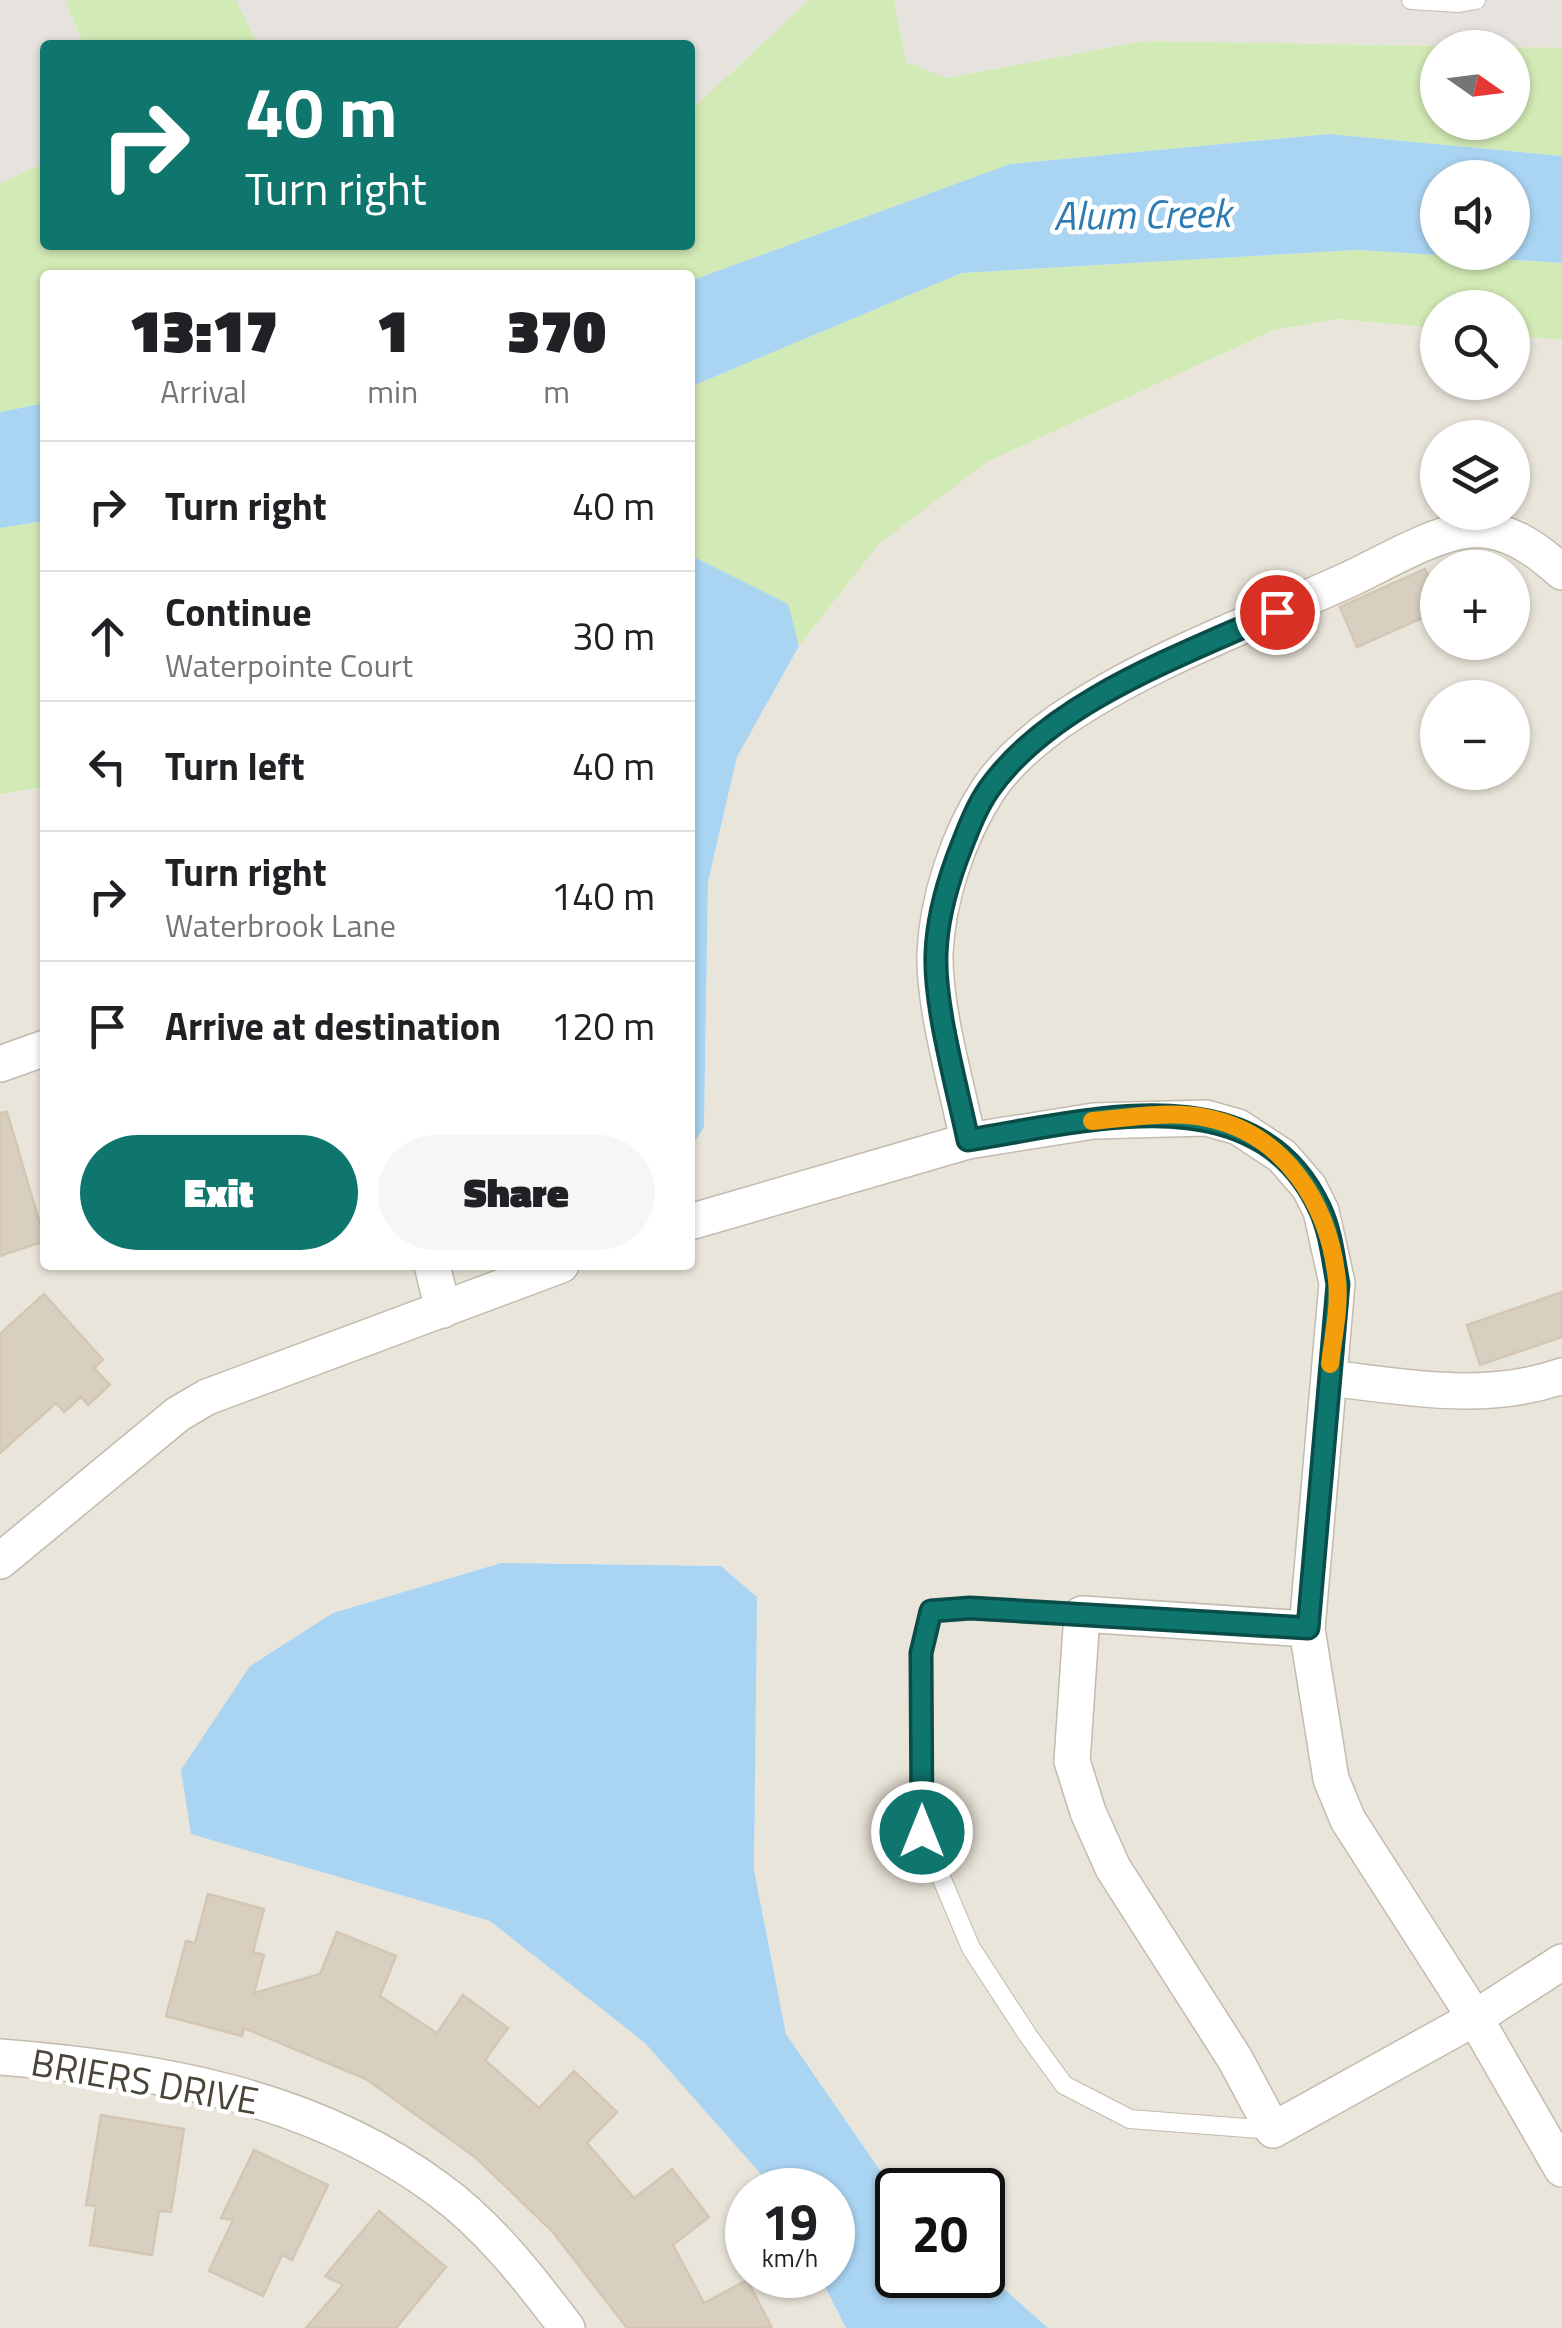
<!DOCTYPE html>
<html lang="en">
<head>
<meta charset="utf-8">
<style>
  body { margin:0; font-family:"Titillium Web",sans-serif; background:#f6f6f6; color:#202124; height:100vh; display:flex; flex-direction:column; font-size:38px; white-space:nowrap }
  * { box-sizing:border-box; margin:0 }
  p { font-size:32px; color:#757577 }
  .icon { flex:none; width:55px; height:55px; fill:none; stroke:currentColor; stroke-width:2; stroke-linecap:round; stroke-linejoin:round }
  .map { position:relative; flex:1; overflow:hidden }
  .drawer { position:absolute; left:40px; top:270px; width:655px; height:1000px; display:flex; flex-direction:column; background:#fff; border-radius:10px; box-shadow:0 2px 8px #0004 }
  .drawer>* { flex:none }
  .top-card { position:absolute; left:40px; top:40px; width:655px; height:210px; border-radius:10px; box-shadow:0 2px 8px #0004; background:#0f766e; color:#fff; overflow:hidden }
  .needle { width:65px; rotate:104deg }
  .tools { position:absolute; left:1420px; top:30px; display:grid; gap:20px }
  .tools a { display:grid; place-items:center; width:110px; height:110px; border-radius:50%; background:#fff; box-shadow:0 2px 8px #0004; font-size:50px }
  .speed { position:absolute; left:725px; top:2168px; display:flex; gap:20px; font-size:50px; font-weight:700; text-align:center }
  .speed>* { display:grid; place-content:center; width:130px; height:130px; border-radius:50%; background:#fff; box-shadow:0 2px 8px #0004; line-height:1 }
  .speed small { font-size:25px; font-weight:400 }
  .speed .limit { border:5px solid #111; border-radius:15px; background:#fff; color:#111 }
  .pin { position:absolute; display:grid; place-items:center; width:85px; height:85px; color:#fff; margin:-42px; border:5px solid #fff; border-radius:50%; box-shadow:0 2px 10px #0007 }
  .me { position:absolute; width:110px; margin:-55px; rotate:0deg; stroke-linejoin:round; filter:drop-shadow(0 0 8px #0008) }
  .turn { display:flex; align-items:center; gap:35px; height:210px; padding:0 40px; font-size:45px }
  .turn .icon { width:130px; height:130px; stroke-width:2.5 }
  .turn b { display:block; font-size:70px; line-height:85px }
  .eta { display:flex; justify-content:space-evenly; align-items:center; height:170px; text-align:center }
  .eta b { font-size:60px; font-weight:800; line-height:70px }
  .button { display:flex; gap:20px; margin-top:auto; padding:20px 40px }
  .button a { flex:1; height:115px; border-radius:60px; background:#0f766e; color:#fff; font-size:40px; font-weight:800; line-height:115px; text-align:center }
  .button a+a { background:#f6f6f6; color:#202124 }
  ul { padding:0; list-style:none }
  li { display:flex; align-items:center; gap:30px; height:130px; padding:0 40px; border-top:2px solid #e0e0e0 }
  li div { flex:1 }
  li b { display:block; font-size:38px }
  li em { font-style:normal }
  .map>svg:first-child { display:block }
</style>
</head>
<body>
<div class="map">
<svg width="1562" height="2328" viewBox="0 0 1562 2328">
  <rect width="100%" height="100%" fill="#f6f3ec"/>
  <path fill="#eae5da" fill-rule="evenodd" d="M1338 319 1437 328 1438 382H1512L1513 336 1562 340V2328H1048L983 2270 982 2190H898L897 2195 786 2034 754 1870 756 1597 721 1566 501 1563 333 1613 191 1833 490 1921 645 2043 771 2183 775 2190H748V2275H819L846 2328H0V794L45 787V1265H690V1146L704 1127 708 882 737 757 799 646 878 545 987 462 1274 330ZM1438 438H1512V512H1438ZM1438 568H1512V642H1438ZM1438 698H1512V772H1438Z"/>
  <path fill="#e6e2dd" d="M0 0H65L84 45H45V163L0 183Z
    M236 0H809L690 111V45H258Z
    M894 0H1562V48L1144 41 947 78 906 62Z"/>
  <path fill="#d2eab5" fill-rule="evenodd" d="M65 0H236L258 45H84Z
    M809 0H894L906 62 947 78 1144 41 1562 48V156L1329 134 1010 164 690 281V275H45V403L0 412V183L45 163V245H690V111ZM1438 48H1512V122H1438Z
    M1357 250 1562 263V340L1513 336 1512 308H1438L1437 328 1338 319 1274 330 987 462 878 545 799 646 787 604 690 555V387L962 273Z
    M45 521V787L0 794V528Z"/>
  <path fill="#a9d4f2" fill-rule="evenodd" d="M1329 134 1562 156V263L1357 250 962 273 690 387V281L1010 164ZM1438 178H1512V252H1438Z
    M45 403V521L0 528V412Z
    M690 555 788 604 799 646 737 757 708 882 704 1127 692 1146Z
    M501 1563 721 1566 757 1597 754 1870 786 2034 897 2195 898 2275H982L983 2270 1048 2328H846L819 2275H832V2190H775L645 2043 490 1921 191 1834 181 1770 250 1666 333 1613Z"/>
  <path fill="#d8cfc1" stroke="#d3c7b4" stroke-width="2.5" d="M1425 569 1438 598V611L1357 647 1340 607Z
    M7 1112 45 1241 0 1256V1113Z
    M1562 1292V1337L1480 1365 1467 1325Z
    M44 1294 103 1360 94 1368 110 1385 88 1405 81 1397 64 1412 56 1403 0 1453V1334Z
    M208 1894 264 1909 253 1952 264 1955 254 1993 320 1974 337 1932 396 1956 380 1996 437 2033 463 1995 508 2028 485 2060 539 2108 574 2071 617 2112 587 2143 634 2198 672 2169 709 2217 673 2245 704 2303 747 2280 772 2328H627L552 2231 475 2157 366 2079 244 2028 242 2036 166 2016 186 1941 195 1943Z
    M101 2115 184 2129 171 2212 159 2211 152 2255 90 2245 96 2206 86 2205Z
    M254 2150 328 2185 292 2260 282 2255 263 2296 209 2271 233 2220 221 2218Z
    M379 2211 446 2267 396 2328H306L343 2285 325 2276Z"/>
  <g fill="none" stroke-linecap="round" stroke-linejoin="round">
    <g stroke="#c2bbae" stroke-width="20">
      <path id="lane" d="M1411 0 1459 3 1476 0
        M1082 1614 970 1608 931 1611 921 1653 922 1832 971 1948 1027 2034 1064 2085 1130 2119 1273 2130"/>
    </g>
    <g stroke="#c2bbae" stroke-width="38">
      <path id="street" d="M0 1064 45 1048
        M968 1141C957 1085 934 1010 935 954 937 900 958 836 988 790 1005 764 1033 740 1058 722 1146 661 1253 623 1350 579 1382 564 1434 533 1469 530 1507 527 1535 548 1562 572
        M690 1222 968 1141 1094 1121 1206 1118 1238 1127 1282 1156 1309 1187 1321 1211 1337 1283 1307 1629 1331 1779 1348 1820 1475 2018 1562 2169
        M432 1265 443 1310
        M1329 1378C1407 1387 1486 1403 1562 1376
        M0 1561 178 1414 207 1397 561 1265
        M1307 1629 1082 1614 1072 1761 1088 1812 1113 1868 1235 2059 1273 2130 1475 2018 1562 1962
        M0 2057C153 2069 311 2095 438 2189 489 2226 529 2278 567 2328"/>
    </g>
    <use href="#lane" stroke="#fff" stroke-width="18"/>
    <use href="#street" stroke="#fff" stroke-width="35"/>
  </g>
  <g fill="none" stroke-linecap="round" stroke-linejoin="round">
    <g stroke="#0a4d48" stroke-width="25">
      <path id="route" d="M922 1832 921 1653 931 1611 970 1608 1308 1628 1338 1284C1333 1258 1331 1233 1320 1209 1257 1071 1085 1122 968 1140 957 1087 934 1006 936 954 937 921 946 888 957 858 966 835 975 809 989 789 1051 701 1183 655 1277 612"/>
    </g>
    <use href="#route" stroke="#0f766e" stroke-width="18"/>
    <path stroke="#f59e0b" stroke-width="18" d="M1092 1121C1127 1118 1171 1110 1207 1118 1285 1134 1329 1204 1337 1280 1340 1307 1333 1337 1330 1364"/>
  </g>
  <g text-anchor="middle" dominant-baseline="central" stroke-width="9" stroke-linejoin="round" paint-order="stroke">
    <g font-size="38" fill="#4b4439" stroke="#fff">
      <text transform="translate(145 2081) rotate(10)">BRIERS DRIVE</text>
    </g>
    <g font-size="40" font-style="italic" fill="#2e7ab2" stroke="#fff">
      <text transform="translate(1142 214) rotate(-1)">Alum Creek</text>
    </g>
  </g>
</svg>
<div class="tools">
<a><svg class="needle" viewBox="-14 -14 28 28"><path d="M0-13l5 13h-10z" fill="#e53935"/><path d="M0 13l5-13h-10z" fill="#757577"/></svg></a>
<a><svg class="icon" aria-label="sound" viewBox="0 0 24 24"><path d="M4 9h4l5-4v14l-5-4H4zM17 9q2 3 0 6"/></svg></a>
<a><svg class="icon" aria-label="search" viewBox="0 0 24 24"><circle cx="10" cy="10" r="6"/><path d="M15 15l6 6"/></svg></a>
<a><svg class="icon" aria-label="layers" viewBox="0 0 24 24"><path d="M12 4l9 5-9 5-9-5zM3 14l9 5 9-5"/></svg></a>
<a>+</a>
<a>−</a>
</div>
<div class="speed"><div>19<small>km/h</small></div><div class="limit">20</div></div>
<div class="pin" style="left:1277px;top:612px;background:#d93025"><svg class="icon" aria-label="arrive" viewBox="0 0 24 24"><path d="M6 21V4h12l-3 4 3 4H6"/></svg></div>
<svg class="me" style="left:922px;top:1832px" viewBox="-20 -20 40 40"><circle r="17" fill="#0f766e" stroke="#fff" stroke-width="3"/><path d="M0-11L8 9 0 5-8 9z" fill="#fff"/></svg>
<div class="top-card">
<div class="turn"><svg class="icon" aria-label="right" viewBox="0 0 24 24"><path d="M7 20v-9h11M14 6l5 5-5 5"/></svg><div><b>40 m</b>Turn right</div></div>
</div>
<section class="drawer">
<div class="eta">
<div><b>13:17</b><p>Arrival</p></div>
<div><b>1</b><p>min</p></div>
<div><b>370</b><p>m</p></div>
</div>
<ul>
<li><svg class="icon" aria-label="right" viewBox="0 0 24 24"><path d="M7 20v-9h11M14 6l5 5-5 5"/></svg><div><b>Turn right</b></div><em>40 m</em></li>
<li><svg class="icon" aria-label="ahead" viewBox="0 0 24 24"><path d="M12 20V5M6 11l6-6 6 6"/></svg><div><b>Continue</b><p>Waterpointe Court</p></div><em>30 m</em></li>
<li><svg class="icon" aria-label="left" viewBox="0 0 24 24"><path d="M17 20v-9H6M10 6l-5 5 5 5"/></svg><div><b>Turn left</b></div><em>40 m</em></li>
<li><svg class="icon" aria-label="right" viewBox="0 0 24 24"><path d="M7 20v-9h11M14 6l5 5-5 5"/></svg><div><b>Turn right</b><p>Waterbrook Lane</p></div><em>140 m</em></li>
<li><svg class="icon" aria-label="arrive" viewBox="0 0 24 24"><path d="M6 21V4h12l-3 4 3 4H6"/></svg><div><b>Arrive at destination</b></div><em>120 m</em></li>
</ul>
<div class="button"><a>Exit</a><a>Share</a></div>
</section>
</div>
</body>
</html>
